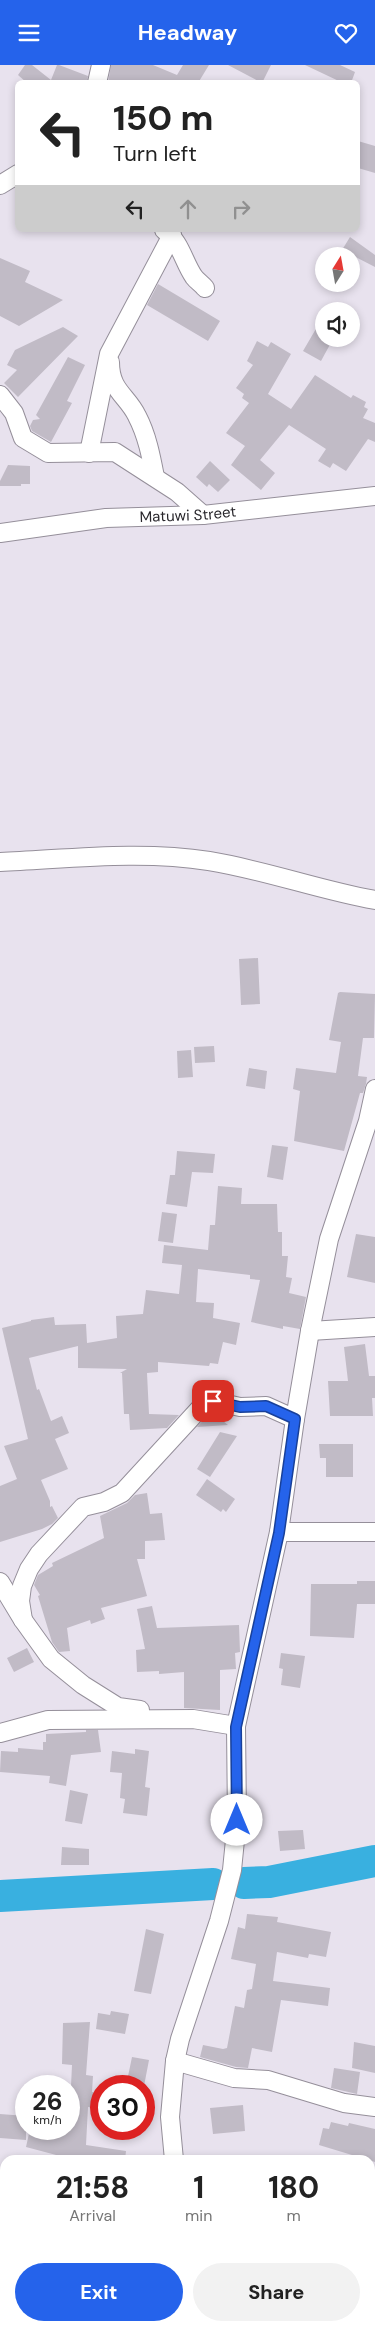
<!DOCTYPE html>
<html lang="en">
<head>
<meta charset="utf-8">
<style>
  body { margin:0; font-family:"DM Sans",sans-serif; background:#f2f2f2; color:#222; height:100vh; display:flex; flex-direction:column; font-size:19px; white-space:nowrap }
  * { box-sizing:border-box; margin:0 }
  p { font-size:16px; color:#767676 }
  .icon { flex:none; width:28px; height:28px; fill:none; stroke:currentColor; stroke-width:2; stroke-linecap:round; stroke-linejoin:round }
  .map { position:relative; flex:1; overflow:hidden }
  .details { position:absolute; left:0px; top:2090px; width:375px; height:176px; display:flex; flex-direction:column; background:#fff; border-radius:15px 15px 0 0; box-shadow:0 2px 8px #0003 }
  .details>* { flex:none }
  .banner { position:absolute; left:15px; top:15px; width:345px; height:152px; border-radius:8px; box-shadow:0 2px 8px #0003; background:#fff; color:#222; overflow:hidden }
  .needle { width:32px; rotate:11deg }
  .tools { position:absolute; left:315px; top:182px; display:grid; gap:10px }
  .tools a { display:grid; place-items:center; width:45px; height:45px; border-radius:50%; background:#fff; box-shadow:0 2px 8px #0003; font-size:25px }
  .speed { position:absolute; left:15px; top:2010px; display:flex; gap:10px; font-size:25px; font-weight:700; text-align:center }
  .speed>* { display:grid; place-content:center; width:65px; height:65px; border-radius:50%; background:#fff; box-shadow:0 2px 8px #0003; line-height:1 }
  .speed small { font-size:12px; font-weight:400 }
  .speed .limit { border:8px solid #d22; background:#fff; color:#111 }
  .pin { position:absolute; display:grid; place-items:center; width:42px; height:42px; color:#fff; margin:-21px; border-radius:10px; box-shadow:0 2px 8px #0006 }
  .me { position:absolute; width:55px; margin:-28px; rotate:0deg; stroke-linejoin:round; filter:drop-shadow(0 0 4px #0008) }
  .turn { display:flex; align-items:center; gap:18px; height:105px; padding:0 15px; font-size:22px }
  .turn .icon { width:65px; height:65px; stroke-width:2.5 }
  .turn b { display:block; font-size:35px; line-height:42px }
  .lanes { display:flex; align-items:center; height:48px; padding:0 15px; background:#0003; justify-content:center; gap:25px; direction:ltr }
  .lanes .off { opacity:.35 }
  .eta { display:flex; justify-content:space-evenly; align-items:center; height:85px; text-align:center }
  .eta b { font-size:30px; font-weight:700; line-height:35px }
  .button { display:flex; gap:10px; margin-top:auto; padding:10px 15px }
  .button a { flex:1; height:58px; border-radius:30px; background:#2563eb; color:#fff; font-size:20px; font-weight:700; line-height:58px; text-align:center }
  .button a+a { background:#f2f2f2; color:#222 }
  header { display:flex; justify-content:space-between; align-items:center; height:65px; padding:0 15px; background:#2563eb; color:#fff; font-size:22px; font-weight:700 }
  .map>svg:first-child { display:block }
</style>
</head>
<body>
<header><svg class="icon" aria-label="menu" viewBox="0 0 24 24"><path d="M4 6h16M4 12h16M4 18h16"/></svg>Headway<svg class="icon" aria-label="heart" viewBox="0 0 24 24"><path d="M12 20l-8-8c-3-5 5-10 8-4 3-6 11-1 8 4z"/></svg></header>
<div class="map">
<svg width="375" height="2266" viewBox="0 0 375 2266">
  <rect width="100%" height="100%" fill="#e8e2ee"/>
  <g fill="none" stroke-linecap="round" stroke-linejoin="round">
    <path stroke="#39b0e0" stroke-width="32" d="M244 1818 269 1817 375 1796
      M0 1831 213 1819"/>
  </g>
  <path fill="#c1bbc6" d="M25 0H32L51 15 57 0H59L88 11 87 18H27L18 10Z
    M111 0H153L177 10 183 0H209L198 18H108Z
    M228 0H271L262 18Z
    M305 0H340L355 7 351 18H343Z
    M358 76 375 81V108L358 103Z
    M350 172 375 190V202L342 185Z
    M0 193 30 206 25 217 63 235 19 261 0 251Z
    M158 219 220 256 208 276 147 240Z
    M324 250V274H333L321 296 303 286Z
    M63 262 78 271 18 332 4 318 17 305 7 300 15 285Z
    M257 276 268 282 271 277 291 289 268 329 291 344 315 310 351 333 353 330 366 337 364 342 368 344 363 353 375 358V377L368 374 346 406 333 398 330 403 318 396 326 384 289 360 260 395 275 408 261 425 231 400 245 381 226 368 249 338 242 333 244 329 236 323 253 300 247 296Z
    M68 292 85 300 67 336 72 338 51 377 32 366 30 361 33 355 40 354 36 350Z
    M210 396 230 415 218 427 209 419 207 422 196 412Z
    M8 400 30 401V419H21V421H0V416Z
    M258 893 260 939 241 940 239 894Z
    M340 927 375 929 374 973H363L358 1011 367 1012 366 1019 363 1028H360L344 1086 294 1076 300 1026 293 1024 296 1003 336 1008 341 977 329 975 338 928Z
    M214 981 215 997 195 998 194 982Z
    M191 985 193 1012 178 1013 177 986Z
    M249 1003 267 1006 265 1024 246 1021Z
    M272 1080 288 1082 283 1115 267 1112Z
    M177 1086 215 1089 213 1108 192 1107 187 1142 166 1139 170 1110H175Z
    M218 1121 242 1123 241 1139H277L278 1167H282V1191H288L286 1212 292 1213 289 1228 306 1232 300 1264 283 1261V1264L251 1257 260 1215 250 1214V1210L198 1204 196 1237 214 1238 213 1253 240 1258 236 1280 223 1277 218 1299 210 1298 209 1301 158 1297V1307L147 1308 149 1349 179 1350 167 1363 130 1365 129 1349H124L122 1308H120L127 1304 78 1303V1281L29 1293 37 1325 39 1324 51 1356 62 1351 69 1368 55 1374 68 1404 41 1415 50 1436V1442L52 1441 58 1453 52 1459 42 1464 0 1477V1421L17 1414 4 1381 28 1374 2 1263 31 1256V1255L54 1252 55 1260 86 1259 87 1278 117 1273 116 1251 143 1249 146 1225 179 1229 182 1200 162 1198 164 1180 208 1185 210 1160H215Z
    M162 1147 177 1149 173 1178 158 1176Z
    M356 1169 375 1172V1218L347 1212Z
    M365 1279 369 1311H375V1333H372L373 1351H330L328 1316H348L344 1282Z
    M213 1348 228 1360 197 1362 208 1350Z
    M220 1367 237 1371 210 1412 197 1404Z
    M319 1379H353V1412H326V1393H320Z
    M207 1414 235 1434 226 1447 223 1444 221 1447 196 1430Z
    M147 1428 150 1449 162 1448 165 1475 145 1476V1494H137L147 1531 101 1543 105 1554 91 1559 90 1555 67 1563 70 1586 59 1587 52 1577 38 1531 40 1530 34 1520 38 1510 53 1501 52 1498 104 1473 100 1451 127 1438 135 1430Z
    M357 1516H375V1539H357L354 1573 310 1571 311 1519H357Z
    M152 1541 157 1563 239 1560 240 1587 235 1588 236 1604 220 1605V1645L184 1643V1607L159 1609V1606L137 1607 136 1585 145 1584 137 1544Z
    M27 1583 34 1597 14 1607 7 1593Z
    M281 1588 305 1591 300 1623 281 1620 283 1604 279 1603Z
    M86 1665H98L101 1687 71 1690 66 1721 49 1718 50 1711 0 1707 1 1686 18 1687V1683L43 1685V1677H46V1669L86 1667Z
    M135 1684 149 1686 145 1722 150 1723 147 1751 123 1748 125 1734 120 1733 122 1708 110 1707 112 1686 135 1689Z
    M70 1725 88 1729 82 1759 65 1756Z
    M303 1765 305 1784 280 1786 278 1766Z
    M62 1782 89 1784V1800H61Z
    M247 1849 278 1852 277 1857 331 1867 326 1892 309 1889 308 1893 277 1887 273 1916 330 1923 328 1941 281 1935 272 1987 252 1983 248 2003 236 2002 200 1992 203 1980 223 1984 227 1983 235 1941 244 1943 247 1925 252 1924 256 1899 231 1894 238 1862 245 1864Z
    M146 1864 164 1869 151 1929 134 1926Z
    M111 1946 129 1949 125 1969 96 1964 98 1948 110 1950Z
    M90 1957 86 2010 93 2011 92 2027 101 2029V2044L88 2042 86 2080 126 2086 125 2095H75L26 2082 30 2064H69L72 2000 62 1999 63 1958Z
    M354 1977 375 1981V2008L352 2003Z
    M132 1992 149 1995 144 2021H126Z
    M334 2003 360 2007 357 2029 331 2023Z
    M243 2040 245 2066 213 2069 210 2043Z
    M0 2049 26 2051V2075L0 2073Z
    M331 2057 348 2061 349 2058 375 2064V2097L319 2080 323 2063 329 2064Z"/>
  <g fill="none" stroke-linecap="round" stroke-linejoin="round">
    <g stroke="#958f9a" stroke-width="20">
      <g id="minor">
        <path d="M97 18 101 0"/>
        <path d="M0 120 18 109"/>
        <path d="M164 165C181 177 183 196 194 212 197 216 202 219 205 223"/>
        <path d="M110 297C110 326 127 330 137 351 147 370 151 391 155 412"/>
        <path d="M0 330 14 348 23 373 48 388 115 387 177 427 203 450"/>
        <path d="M89 388 109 289 172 170"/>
        <path id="s1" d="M0 468 106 453 203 450 375 431"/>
        <path d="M0 797C69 794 140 785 209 796 265 805 319 825 375 835"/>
        <path d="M310 1266 375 1262"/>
        <path d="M279 1467H375"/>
        <path d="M0 1517 23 1555 51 1594 83 1620 118 1642 140 1645"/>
        <path d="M23 1555 20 1536 22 1521 29 1504 39 1489 83 1442 104 1437 122 1428 202 1341 213 1336 240 1342 266 1341 295 1354"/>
        <path d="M0 1668 48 1655 193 1654 236 1661"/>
        <path d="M175 1996 234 2013 268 2015 344 2038 375 2042"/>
        <path d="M174 2095 170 2052 175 1996 180 1974 219 1856 232 1805 237 1755 236 1661 279 1467 295 1354 310 1266 329 1174 368 1056 375 1024"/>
        <path d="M0 2209 3 2210 5 2206"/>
        <path d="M370 2222 375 2220"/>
        <path d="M191 2261V2266"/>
        <path d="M292 2266 293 2261"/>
      </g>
    </g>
    <use href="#minor" stroke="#fff" stroke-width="18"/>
  </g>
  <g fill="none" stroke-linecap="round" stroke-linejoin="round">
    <g stroke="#184099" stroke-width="12">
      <path id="route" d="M213 1336 240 1342 266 1341 295 1354 279 1468 236 1662 237 1755"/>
    </g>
    <use href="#route" stroke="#2563eb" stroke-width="9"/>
  </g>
  <g text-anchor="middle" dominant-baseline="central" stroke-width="4" stroke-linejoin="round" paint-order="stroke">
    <g font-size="15" fill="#29272c" stroke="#e8e2ee">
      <text stroke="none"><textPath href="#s1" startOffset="189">Matuwi Street</textPath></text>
    </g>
  </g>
</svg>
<div class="tools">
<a><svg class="needle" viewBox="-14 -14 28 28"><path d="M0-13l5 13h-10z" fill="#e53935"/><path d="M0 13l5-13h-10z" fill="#767676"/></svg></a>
<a><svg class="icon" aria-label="sound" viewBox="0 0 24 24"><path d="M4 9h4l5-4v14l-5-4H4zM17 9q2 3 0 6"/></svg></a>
</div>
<div class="speed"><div>26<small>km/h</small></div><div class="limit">30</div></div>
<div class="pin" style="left:213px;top:1336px;background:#d93025"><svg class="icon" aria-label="arrive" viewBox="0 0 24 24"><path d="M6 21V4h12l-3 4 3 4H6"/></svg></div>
<svg class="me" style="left:237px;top:1755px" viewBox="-20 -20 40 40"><circle r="19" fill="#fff"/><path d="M0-13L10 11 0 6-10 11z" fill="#2563eb"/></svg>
<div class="banner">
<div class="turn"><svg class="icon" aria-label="left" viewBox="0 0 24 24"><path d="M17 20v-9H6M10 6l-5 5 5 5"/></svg><div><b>150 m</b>Turn left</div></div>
<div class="lanes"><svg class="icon" aria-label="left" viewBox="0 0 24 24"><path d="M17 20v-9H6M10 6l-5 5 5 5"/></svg><svg class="icon off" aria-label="ahead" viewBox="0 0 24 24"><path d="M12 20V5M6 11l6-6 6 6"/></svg><svg class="icon off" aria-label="right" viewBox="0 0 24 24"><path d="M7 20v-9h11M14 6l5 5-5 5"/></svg></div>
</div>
<section class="details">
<div class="eta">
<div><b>21:58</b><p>Arrival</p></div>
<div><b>1</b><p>min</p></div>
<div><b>180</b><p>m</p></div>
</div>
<div class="button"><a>Exit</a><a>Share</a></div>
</section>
</div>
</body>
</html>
